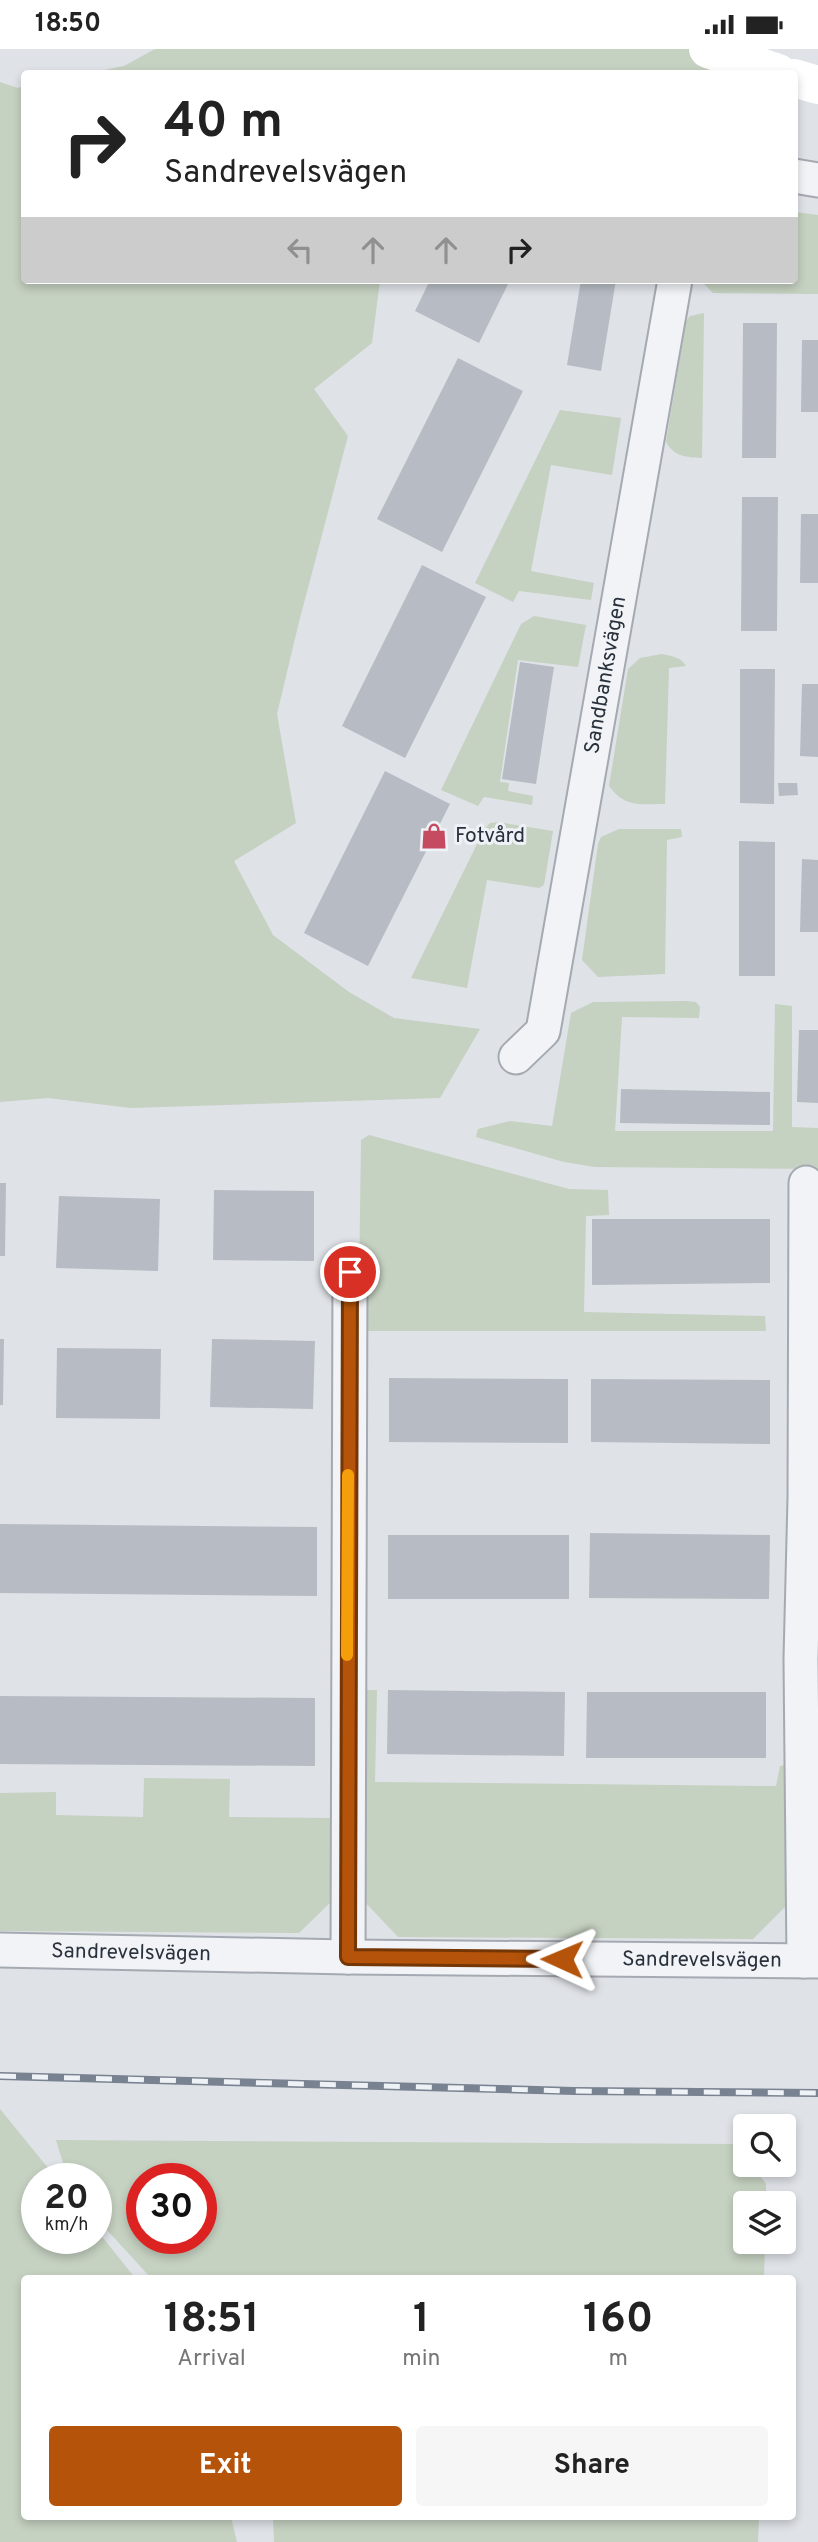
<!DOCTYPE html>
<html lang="en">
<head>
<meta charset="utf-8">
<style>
  body { margin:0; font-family:Overpass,sans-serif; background:#f6f6f6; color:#222; height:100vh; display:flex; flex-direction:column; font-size:26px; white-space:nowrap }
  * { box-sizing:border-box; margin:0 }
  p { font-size:23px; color:#767676 }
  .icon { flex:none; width:38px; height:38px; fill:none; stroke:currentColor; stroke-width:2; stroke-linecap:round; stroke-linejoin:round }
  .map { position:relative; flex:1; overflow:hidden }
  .sheet { position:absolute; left:21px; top:2226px; width:775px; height:245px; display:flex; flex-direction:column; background:#fff; border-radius:7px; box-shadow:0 4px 10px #0003 }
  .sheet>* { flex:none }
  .top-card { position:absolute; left:21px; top:21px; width:777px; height:214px; border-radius:7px; box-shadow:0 4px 10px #0003; background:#fff; color:#222; overflow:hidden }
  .buttons { position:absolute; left:733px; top:2065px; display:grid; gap:14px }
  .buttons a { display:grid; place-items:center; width:63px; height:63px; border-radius:7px; background:#fff; box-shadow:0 4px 10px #0003; font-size:35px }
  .speed { position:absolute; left:21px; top:2114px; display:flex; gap:14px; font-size:35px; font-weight:700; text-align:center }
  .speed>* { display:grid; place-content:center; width:91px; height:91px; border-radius:50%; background:#fff; box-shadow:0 4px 10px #0003; line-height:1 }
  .speed small { font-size:18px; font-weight:400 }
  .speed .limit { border:10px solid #d22; background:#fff; color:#111 }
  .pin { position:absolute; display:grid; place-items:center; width:60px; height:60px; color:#fff; margin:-30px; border:4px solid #fff; border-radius:50%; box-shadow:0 2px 7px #0007 }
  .me { position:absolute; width:77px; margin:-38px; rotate:271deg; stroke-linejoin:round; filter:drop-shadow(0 0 5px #0008) }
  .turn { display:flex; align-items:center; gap:24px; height:147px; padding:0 28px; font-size:32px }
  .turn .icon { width:91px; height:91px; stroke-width:2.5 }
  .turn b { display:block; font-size:49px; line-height:60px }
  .lanes { display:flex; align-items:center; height:66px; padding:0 28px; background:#0003; justify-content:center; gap:35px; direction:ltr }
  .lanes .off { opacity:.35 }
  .eta { display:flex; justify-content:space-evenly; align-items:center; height:119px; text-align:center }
  .eta b { font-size:42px; font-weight:700; line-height:49px }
  .primary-button { display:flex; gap:14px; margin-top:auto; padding:14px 28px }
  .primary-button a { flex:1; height:80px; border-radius:7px; background:#b45309; color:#fff; font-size:28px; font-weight:700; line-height:80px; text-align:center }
  .primary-button a+a { background:#f6f6f6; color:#222 }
  .status { display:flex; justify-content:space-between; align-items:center; height:49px; padding:0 35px; background:#fff; direction:ltr }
  .status svg { height:19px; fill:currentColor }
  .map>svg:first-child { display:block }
</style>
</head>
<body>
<div class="status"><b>18:50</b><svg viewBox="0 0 49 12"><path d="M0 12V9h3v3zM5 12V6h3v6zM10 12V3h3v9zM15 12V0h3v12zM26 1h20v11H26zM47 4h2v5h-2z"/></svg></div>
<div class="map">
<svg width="818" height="2493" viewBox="0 0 818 2493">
  <rect width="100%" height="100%" fill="#dfe2e7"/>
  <path fill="#c5d1c1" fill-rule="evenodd" d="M155 0H717L720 24H89L124 17Z
    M0 33 18 39 24 37V231H380L372 294 314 340 348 387 298 577 277 665 296 774 234 812 273 886 349 943 394 969 480 980 440 1049 131 1059 48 1049 0 1053Z
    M795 163 818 166V245L713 244 700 231H794Z
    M704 264 702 409C686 408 675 408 666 393L686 272 690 267Z
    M560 361 621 369 612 426 551 416 531 522 594 534 591 551 519 542 513 553 475 534Z
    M534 567 586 576 578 618 518 611 500 733 509 734 508 742 533 747 532 756 484 748 478 757 441 741 521 575Z
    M662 605C671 607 681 608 686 617L669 619 665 755C641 755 625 759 609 737L628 620 640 609Z
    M498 773 553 782 544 836 539 839 487 831 467 939 411 929 484 781 490 774Z
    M619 780H681L682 788 667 791 665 925 598 928 582 911 598 795 601 788Z
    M686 952 696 953 700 958 699 969 622 968 615 1082H773L775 955 792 957V1078L818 1079V1120L595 1118 564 1113 476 1088 478 1080 510 1072 552 1077 571 964 593 953Z
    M369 1086 569 1140 608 1141 609 1166 586 1167 584 1263 765 1267 766 1282H368L365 1237H359L361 1091Z
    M366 1641H377L375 1733 776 1737 780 1717 791 1715 789 1854 753 1890 398 1888 362 1850Z
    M144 1729 230 1730 229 1768 336 1769 335 1849 299 1884 0 1882V1744L56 1743V1766L143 1768Z
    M0 2060 57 2130H37V2189H96V2180L135 2229 24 2230V2468H231L237 2493H0Z
    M56 2091 736 2095 745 2107 746 2116H752L766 2135V2154H746V2193H765L764 2229H151L96 2169V2130H68ZM142 2130H201V2189H142Z
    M273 2468H759L758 2493H274Z"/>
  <path fill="#b7bcc4" d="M430 231H510L479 294 415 262Z
    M581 231H616L601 322 567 316Z
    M743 274H777L776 409H742Z
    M802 291H818V363H801Z
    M458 309 523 342 442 503 377 470Z
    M742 448H778L777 582H741Z
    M801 465H818V534H800Z
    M422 516 486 548 405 709 342 677Z
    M520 613 554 618 536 735 502 730Z
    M740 620H775L774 755 740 754Z
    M802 635H818V708L800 707Z
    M385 722 450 755 368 917 304 884Z
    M778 734H797L798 746 779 747Z
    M739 792 775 793V927H739Z
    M802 810 818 811V883H800Z
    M799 981H818V1054L797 1053Z
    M621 1040 770 1043V1076L620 1074Z
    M0 1134H6L5 1207H0Z
    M214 1141 314 1142V1212L213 1211Z
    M59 1147 160 1150 158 1222 56 1219Z
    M592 1170H770V1234L592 1236Z
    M0 1290H4L3 1356H0Z
    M212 1290 315 1292 313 1360 210 1358Z
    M57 1299 161 1300 160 1370 56 1369Z
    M389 1329 568 1330V1394L389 1393Z
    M591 1330 770 1331V1395L591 1393Z
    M0 1475 317 1478V1547L0 1544Z
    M590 1484 770 1486 769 1550 589 1549Z
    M388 1486H569V1550H388Z
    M388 1641 565 1643 564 1707 387 1705Z
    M587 1643H766V1709H586Z
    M0 1647 315 1649V1717L0 1715Z"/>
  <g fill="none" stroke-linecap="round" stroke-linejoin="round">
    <g stroke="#a5a9b1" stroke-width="37">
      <g id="street">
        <path d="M794 127 818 131"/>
        <path id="s1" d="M516 1008 543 982 675 231"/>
        <path id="s2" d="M0 1901 348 1908 818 1912"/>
        <path d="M348 1908 350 1223"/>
        <path d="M804 1912 801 1610 805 1449 806 1134"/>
      </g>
    </g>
    <use href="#street" stroke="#f1f3f6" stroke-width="33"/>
    <path stroke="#fff" stroke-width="38" d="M708 0 778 24
      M794 29 818 36"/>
    <g stroke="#798290" stroke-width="8">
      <path id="rail" d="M0 2027 574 2042 818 2044"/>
    </g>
    <use href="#rail" stroke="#eef1f5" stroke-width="5" stroke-dasharray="16" stroke-linecap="butt"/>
  </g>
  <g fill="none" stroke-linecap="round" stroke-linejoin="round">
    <g stroke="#753606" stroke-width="18">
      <path id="route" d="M350 1223 348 1908 562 1910"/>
    </g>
    <use href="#route" stroke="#b45309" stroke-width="12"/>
    <path stroke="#f59e0b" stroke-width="12" d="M347 1606 348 1426"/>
  </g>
  <defs>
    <g id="shop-bare" transform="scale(2.1)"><path d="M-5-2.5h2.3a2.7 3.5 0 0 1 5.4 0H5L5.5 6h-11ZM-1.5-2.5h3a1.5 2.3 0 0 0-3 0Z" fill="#c54b60" stroke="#eef1f5" stroke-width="2.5" paint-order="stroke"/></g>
  </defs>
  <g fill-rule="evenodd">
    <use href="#shop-bare" x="434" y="787"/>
  </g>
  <g text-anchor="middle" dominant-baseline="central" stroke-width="6" stroke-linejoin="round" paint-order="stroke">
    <g font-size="21" fill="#29313d" stroke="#eef1f5">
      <text stroke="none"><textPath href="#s1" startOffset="399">Sandbanksvägen</textPath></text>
      <text stroke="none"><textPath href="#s2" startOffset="131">Sandrevelsvägen</textPath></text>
      <text stroke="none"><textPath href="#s2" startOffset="702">Sandrevelsvägen</textPath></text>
    </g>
    <g font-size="21" fill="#29313d" stroke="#eef1f5" text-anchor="start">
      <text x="455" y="787">Fotvård</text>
    </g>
  </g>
</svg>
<div class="buttons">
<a><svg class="icon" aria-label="search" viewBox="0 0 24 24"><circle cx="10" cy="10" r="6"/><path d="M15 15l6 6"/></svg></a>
<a><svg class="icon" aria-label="layers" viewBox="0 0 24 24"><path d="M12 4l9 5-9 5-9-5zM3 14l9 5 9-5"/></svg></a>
</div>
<div class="speed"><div>20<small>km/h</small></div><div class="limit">30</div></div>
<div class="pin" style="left:350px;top:1223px;background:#d93025"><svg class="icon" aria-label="arrive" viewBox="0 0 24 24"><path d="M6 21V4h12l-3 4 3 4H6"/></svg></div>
<svg class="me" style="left:562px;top:1910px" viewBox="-20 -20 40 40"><path d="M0-17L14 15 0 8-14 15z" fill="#b45309" stroke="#fff" stroke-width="4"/></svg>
<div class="top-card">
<div class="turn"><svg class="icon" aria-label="right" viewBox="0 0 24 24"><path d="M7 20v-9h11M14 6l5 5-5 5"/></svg><div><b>40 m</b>Sandrevelsvägen</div></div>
<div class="lanes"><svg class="icon off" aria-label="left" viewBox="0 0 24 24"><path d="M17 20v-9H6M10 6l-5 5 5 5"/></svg><svg class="icon off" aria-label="ahead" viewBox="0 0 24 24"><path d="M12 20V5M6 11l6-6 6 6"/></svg><svg class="icon off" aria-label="ahead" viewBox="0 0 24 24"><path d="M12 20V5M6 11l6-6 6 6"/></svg><svg class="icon" aria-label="right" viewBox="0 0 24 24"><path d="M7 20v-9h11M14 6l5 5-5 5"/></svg></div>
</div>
<section class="sheet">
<div class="eta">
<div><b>18:51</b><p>Arrival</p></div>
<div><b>1</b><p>min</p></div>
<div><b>160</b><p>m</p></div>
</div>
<div class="primary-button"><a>Exit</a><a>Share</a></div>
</section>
</div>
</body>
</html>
